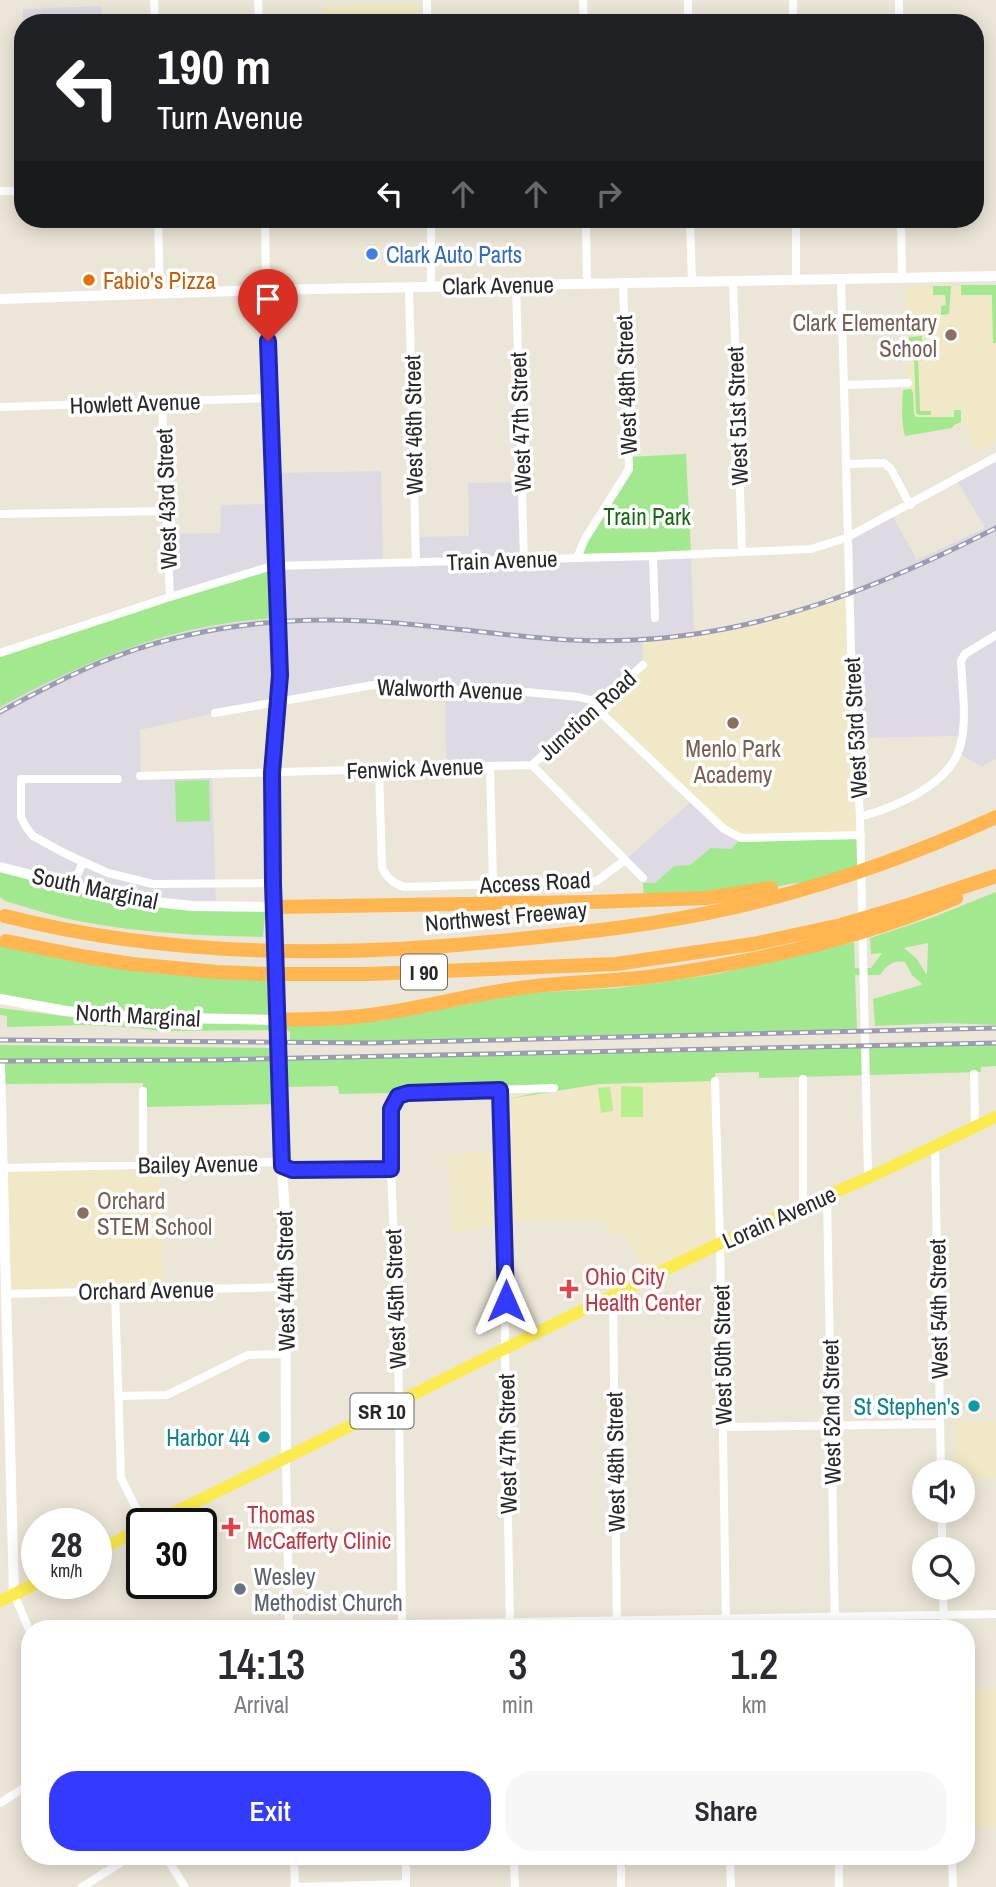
<!DOCTYPE html>
<html lang="en">
<head>
<meta charset="utf-8">
<style>
  body { margin:0; font-family:"Archivo Narrow",sans-serif; background:#f7f7f7; color:#2b2b33; height:100vh; display:flex; flex-direction:column; font-size:26px; white-space:nowrap }
  * { box-sizing:border-box; margin:0 }
  p { font-size:23px; color:#7c7c81 }
  .icon { flex:none; width:38px; height:38px; fill:none; stroke:currentColor; stroke-width:2; stroke-linecap:round; stroke-linejoin:round }
  .map { position:relative; flex:1; overflow:hidden }
  .panel { position:absolute; left:21px; top:1620px; width:954px; height:245px; display:flex; flex-direction:column; background:#fff; border-radius:28px; box-shadow:0 4px 18px #0003 }
  .panel>* { flex:none }
  .hud { position:absolute; left:14px; top:14px; width:970px; height:214px; border-radius:28px; box-shadow:0 4px 18px #0003; background:#202124; color:#fff; overflow:hidden }
  .buttons { position:absolute; left:912px; top:1460px; display:grid; gap:14px }
  .buttons a { display:grid; place-items:center; width:63px; height:63px; border-radius:50%; background:#fff; box-shadow:0 4px 18px #0003; font-size:35px }
  .speed { position:absolute; left:21px; top:1508px; display:flex; gap:14px; font-size:35px; font-weight:700; text-align:center }
  .speed>* { display:grid; place-content:center; width:91px; height:91px; border-radius:50%; background:#fff; box-shadow:0 4px 18px #0003; line-height:1 }
  .speed small { font-size:18px; font-weight:400 }
  .speed .limit { border:4px solid #111; border-radius:10px; background:#fff; color:#111 }
  .pin { position:absolute; display:grid; place-items:center; width:60px; height:60px; color:#fff; margin:-72px -30px; border-radius:50% 50% 50% 0; rotate:-45deg; box-shadow:0 0 7px #0007 }
  .pin .icon { rotate:45deg }
  .me { position:absolute; width:77px; margin:-38px; rotate:0deg; stroke-linejoin:round; filter:drop-shadow(0 0 5px #0008) }
  .turn { display:flex; align-items:center; gap:24px; height:147px; padding:0 28px; font-size:32px }
  .turn .icon { width:91px; height:91px; stroke-width:2.5 }
  .turn b { display:block; font-size:49px; line-height:60px }
  .lanes { display:flex; align-items:center; height:66px; padding:0 28px; background:#0003; justify-content:center; gap:35px; direction:ltr }
  .lanes .off { opacity:.35 }
  .eta { display:flex; justify-content:space-evenly; align-items:center; height:119px; text-align:center }
  .eta b { font-size:42px; font-weight:600; line-height:49px }
  .button { display:flex; gap:14px; margin-top:auto; padding:14px 28px }
  .button a { flex:1; height:80px; border-radius:28px; background:#323bff; color:#fff; font-size:28px; font-weight:600; line-height:80px; text-align:center }
  .button a+a { background:#f7f7f7; color:#2b2b33 }
  .map>svg:first-child { display:block }
</style>
</head>
<body>
<div class="map">
<svg width="996" height="1887" viewBox="0 0 996 1887">
  <rect width="100%" height="100%" fill="#ece6d8"/>
  <path fill="#dedae3" d="M101 6 102 23H23V9Z
    M996 457V758L982 767 958 753 962 736 856 738 847 537 892 515 917 560 985 528 956 479Z
    M381 471 383 563H416L415 537 469 536 468 483 520 482 523 559 691 554 694 634 643 640V665L532 765 446 766 445 690 373 685 215 713 140 730 141 776 212 774 216 906 126 899 0 867V707L52 679 123 649 189 631 224 624 278 618 170 597 167 534 220 533 221 505 273 504 272 473Z
    M693 800 741 838 684 899 644 900 643 878 625 860Z"/>
  <path fill="#f0e8c6" d="M418 3 419 23H323V5Z
    M996 285V441L975 454 965 426 901 436 900 383 906 382V286Z
    M849 594 861 835 732 834 596 708 642 665 643 640 687 635 735 628 787 615Z
    M715 1081 720 1243 648 1278 624 1235 612 1236 604 1221 535 1220 452 1232 447 1155 507 1149 510 1095 562 1094 573 1086Z
    M160 1165 164 1289 6 1294 3 1168Z
    M996 1420V1478H963L962 1472H956L955 1421Z
    M996 1688V1827L966 1828V1689Z"/>
  <path fill="#a1e88f" fill-rule="evenodd" d="M961 285H996V343H993L992 295H961Z
    M933 286H951L949 314 941 315V306L946 305 945 295H933Z
    M922 336V345H926L925 351 922 353H909V337Z
    M918 355 920 411H931V415H918L916 413 914 358Z
    M911 389 913 392 914 414 916 417H954V410H961V422L954 425 952 428 905 436C901 422 902 405 903 390Z
    M686 454 691 554 577 558 629 469 628 457Z
    M272 566 278 618C176 623 89 659 0 707V654Z
    M209 780 210 821 176 822 175 781Z
    M861 835V869L828 880 790 884 753 892 644 900 643 883H655L674 866 690 865 711 848 731 849 741 838Z
    M0 867 126 899 266 907 263 937C203 936 143 933 84 922 58 918 31 908 5 901L0 897Z
    M996 892V1025L947 1023 875 1026 873 999 921 985 922 983H921L912 975 905 962C893 960 887 965 880 975H855L857 1031 290 1043V1032L287 1030 162 1031 129 1027 86 1025 7 1027V1016L0 1015V1008L79 1018 126 1019 174 1024 380 1021 473 1002 528 993 619 988 717 974 854 942 855 968H871L882 953 871 954 870 938 931 918ZM928 943 927 973 926 974 917 959 904 948Z
    M0 939 28 945 277 974 278 1020 137 1017 0 999Z
    M996 1043V1066L981 1067V1072L759 1078V1072L715 1073V1081L599 1084 508 1099 549 1090 339 1094 338 1086 281 1087 280 1104 143 1107V1083L0 1084V1045L279 1048 280 1058Z"/>
  <path fill="#b6f08a" d="M621 1086 643 1087V1117H621Z
    M610 1087 613 1111 601 1113 598 1088Z"/>
  <g fill="none" stroke-linecap="round" stroke-linejoin="round">
    <path stroke="#fff" stroke-width="8" d="M154 0 155 23
      M258 0 259 23
      M427 0V23
      M583 0 584 23
      M688 0V23
      M899 0V23
      M793 23V0
      M0 191H23
      M158 219 160 293
      M265 219 266 290
      M431 219V287
      M586 219 587 284
      M690 219 692 282
      M796 219V280
      M901 219 902 277
      M841 279 852 686 860 817 868 1177
      M733 281 742 552
      M516 285 524 560
      M409 287 416 563
      M844 385 908 383
      M162 402 170 597
      M0 407 270 398
      M846 464 884 463 891 469 910 505
      M0 514 166 511
      M653 556 655 618
      M577 558 585 539 629 469 623 283
      M0 653 170 597 272 566 653 556 811 549 846 538 996 457
      M596 708 724 829 741 838 861 835
      M215 713 373 685 445 690H504L547 694 579 697 602 703
      M532 765 643 665
      M490 766 493 884
      M379 769 382 867C387 879 392 882 404 887L597 881 625 860
      M140 776 532 765 643 878
      M118 779H21V817L26 827 33 836 66 854 108 873 153 884 273 883
      M860 817C896 807 953 784 961 743 967 717 962 687 961 661L965 654 996 635
      M73 885 83 862
      M974 1074 975 1127
      M803 1079V1205
      M715 1081 720 1243 726 1629
      M500 1090 505 1258V1348L510 1629
      M935 1147 941 1472
      M143 1165V1091
      M3 1168 274 1162 291 1170 391 1169
      M827 1196 835 1629
      M115 1291 121 1478 144 1524
      M6 1294 285 1287
      M613 1296 617 1629
      M118 1396 167 1395 248 1355 285 1354
      M723 1427 940 1424
      M286 1459 289 1629
      M942 1510V1549
      M943 1587 944 1629
      M14 1594 30 1632
      M402 1628 398 1340 391 1169V1109L398 1096 408 1093 554 1088
      M275 1629 289 1626 996 1614
      M0 1803 30 1784
      M166 1857 185 1887
      M294 1857 295 1887
      M406 1857V1887
      M514 1857 515 1887
      M621 1857V1887
      M730 1857 731 1887
      M839 1857V1887
      M952 1857 953 1887
      M82 1887 130 1857
      M294 1887 406 1884"/>
    <path stroke="#fff" stroke-width="10" d="M266 290 280 675 272 773 273 883 282 1166 285 1216 286 1459
      M0 299 266 290 996 276
      M0 867 126 899 193 906 274 907
      M0 999 66 1011 137 1017 278 1020
      M0 1065 14 1594"/>
    <path stroke="#fbeb4e" stroke-width="12" d="M150 1524C341 1433 529 1334 721 1243 756 1226 792 1210 828 1195 885 1172 940 1143 996 1117
      M96 1552 142 1528
      M0 1601 37 1583"/>
    <path stroke="#ffb550" stroke-width="14" d="M274 907 592 902 706 898 771 888
      M5 916C165 957 336 958 500 941 579 933 658 925 736 907 825 886 913 855 996 817
      M6 941 87 957 132 964 217 972 268 974H368L616 964 753 944 841 925 912 904 996 876
      M278 1020C313 1019 349 1019 384 1013 430 1006 474 994 520 988 562 982 605 982 647 977 750 963 860 939 956 898"/>
    <g stroke="#9b9bb4" stroke-width="5">
      <path id="rail" d="M0 712C28 697 56 682 85 669 172 630 270 616 365 621 455 625 544 645 634 640 762 634 883 586 996 528
        M0 1040 370 1043 996 1028
        M0 1061 211 1060 996 1043"/>
    </g>
    <use href="#rail" stroke="#fff" stroke-width="2.5" stroke-dasharray="8" stroke-linecap="butt"/>
  </g>
  <g fill="none" stroke-linecap="round" stroke-linejoin="round">
    <g stroke="#2026a6" stroke-width="18">
      <path id="route" d="M268 341 280 675 272 773 273 883 282 1166 292 1170 391 1169V1109L398 1096 408 1093 500 1090 506 1301"/>
    </g>
    <use href="#route" stroke="#323bff" stroke-width="12"/>
  </g>
  <circle fill="#3f7fe0" stroke="#fff" stroke-width="2.5" cx="372" cy="254" r="7"/>
  <circle fill="#e8710a" stroke="#fff" stroke-width="2.5" cx="89" cy="280" r="7"/>
  <g fill="#8d6e63" stroke="#fff" stroke-width="2.5">
    <circle cx="951" cy="335" r="7"/>
    <circle cx="733" cy="723" r="7"/>
    <circle cx="83" cy="1213" r="7"/>
  </g>
  <g fill="#e0444e" stroke="#fff" stroke-width="2.5">
    <path d="M565.5 1278.5h7v7h7v7h-7v7h-7v-7h-7v-7h7z"/>
    <path d="M227.5 1516.5h7v7h7v7h-7v7h-7v-7h-7v-7h7z"/>
  </g>
  <g fill="#0f9aa8" stroke="#fff" stroke-width="2.5">
    <circle cx="974" cy="1406" r="7"/>
    <circle cx="264" cy="1437" r="7"/>
  </g>
  <circle fill="#6b7280" stroke="#fff" stroke-width="2.5" cx="240" cy="1589" r="7"/>
  <g text-anchor="middle" dominant-baseline="central" stroke-width="7" stroke-linejoin="round" paint-order="stroke">
    <g fill="#fff" stroke="#686868" stroke-width="2">
      <rect x="401" y="954.5" width="46" height="35" rx="5"/>
      <rect x="350.5" y="1393.5" width="63" height="35" rx="5"/>
    </g>
    <g font-size="21" font-weight="bold" fill="#282828">
      <text x="424" y="972">I 90</text>
      <text x="382" y="1411">SR 10</text>
    </g>
    <g font-size="23" fill="#366cbe" stroke="#fff" text-anchor="start">
      <text x="386" y="254">Clark Auto Parts</text>
    </g>
    <g font-size="23" fill="#c56008" stroke="#fff" text-anchor="start">
      <text x="103" y="280">Fabio's Pizza</text>
    </g>
    <g font-size="23" fill="#282828" stroke="#fff">
      <text transform="translate(498 285) rotate(-1)">Clark Avenue</text>
      <text transform="translate(626 385) rotate(-92)">West 48th Street</text>
      <text transform="translate(135 403) rotate(-2)">Howlett Avenue</text>
      <text transform="translate(737 416) rotate(-92)">West 51st Street</text>
      <text transform="translate(520 422) rotate(-92)">West 47th Street</text>
      <text transform="translate(413 425) rotate(-91)">West 46th Street</text>
      <text transform="translate(166 499) rotate(-92)">West 43rd Street</text>
      <text transform="translate(502 560) rotate(-2)">Train Avenue</text>
      <text transform="translate(450 689) rotate(2)">Walworth Avenue</text>
      <text transform="translate(587 715) rotate(-42)">Junction Road</text>
      <text transform="translate(855 728) rotate(-93)">West 53rd Street</text>
      <text transform="translate(415 768) rotate(-2)">Fenwick Avenue</text>
      <text transform="translate(535 882) rotate(-3)">Access Road</text>
      <text transform="translate(95 888) rotate(12)">South Marginal</text>
      <text transform="translate(506 916) rotate(-5)">Northwest Freeway</text>
      <text transform="translate(138 1015) rotate(3)">North Marginal</text>
      <text transform="translate(198 1164) rotate(-1)">Bailey Avenue</text>
      <text transform="translate(779 1217) rotate(-24)">Lorain Avenue</text>
      <text transform="translate(285 1281) rotate(-91)">West 44th Street</text>
      <text transform="translate(146 1290) rotate(-1)">Orchard Avenue</text>
      <text transform="translate(395 1299) rotate(-92)">West 45th Street</text>
      <text transform="translate(938 1309) rotate(-91)">West 54th Street</text>
      <text transform="translate(722 1355) rotate(-91)">West 50th Street</text>
      <text transform="translate(831 1412) rotate(-91)">West 52nd Street</text>
      <text transform="translate(507 1444) rotate(-91)">West 47th Street</text>
      <text transform="translate(615 1462) rotate(-91)">West 48th Street</text>
    </g>
    <g font-size="23" fill="#785e54" stroke="#fff" text-anchor="end">
      <text x="937" y="322">Clark Elementary<tspan x="937" dy="26">School</tspan></text>
      <text x="733" y="748" text-anchor="middle">Menlo Park<tspan x="733" dy="26">Academy</tspan></text>
      <text x="97" y="1200" text-anchor="start">Orchard<tspan x="97" dy="26">STEM School</tspan></text>
    </g>
    <g font-size="23" fill="#196914" stroke="#fff">
      <text x="647" y="516">Train Park</text>
    </g>
    <g font-size="23" fill="#be3a42" stroke="#fff" text-anchor="start">
      <text x="585" y="1276">Ohio City<tspan x="585" dy="26">Health Center</tspan></text>
      <text x="247" y="1514">Thomas<tspan x="247" dy="26">McCafferty Clinic</tspan></text>
    </g>
    <g font-size="23" fill="#0d838f" stroke="#fff" text-anchor="end">
      <text x="960" y="1406">St Stephen's</text>
      <text x="250" y="1437">Harbor 44</text>
    </g>
    <g font-size="23" fill="#5b616d" stroke="#fff" text-anchor="start">
      <text x="254" y="1576">Wesley<tspan x="254" dy="26">Methodist Church</tspan></text>
    </g>
  </g>
</svg>
<div class="buttons">
<a><svg class="icon" aria-label="sound" viewBox="0 0 24 24"><path d="M4 9h4l5-4v14l-5-4H4zM17 9q2 3 0 6"/></svg></a>
<a><svg class="icon" aria-label="search" viewBox="0 0 24 24"><circle cx="10" cy="10" r="6"/><path d="M15 15l6 6"/></svg></a>
</div>
<div class="speed"><div>28<small>km/h</small></div><div class="limit">30</div></div>
<div class="pin" style="left:268px;top:341px;background:#d93025"><svg class="icon" aria-label="arrive" viewBox="0 0 24 24"><path d="M6 21V4h12l-3 4 3 4H6"/></svg></div>
<svg class="me" style="left:506px;top:1301px" viewBox="-20 -20 40 40"><path d="M0-17L14 15 0 8-14 15z" fill="#323bff" stroke="#fff" stroke-width="4"/></svg>
<div class="hud">
<div class="turn"><svg class="icon" aria-label="left" viewBox="0 0 24 24"><path d="M17 20v-9H6M10 6l-5 5 5 5"/></svg><div><b>190 m</b>Turn Avenue</div></div>
<div class="lanes"><svg class="icon" aria-label="left" viewBox="0 0 24 24"><path d="M17 20v-9H6M10 6l-5 5 5 5"/></svg><svg class="icon off" aria-label="ahead" viewBox="0 0 24 24"><path d="M12 20V5M6 11l6-6 6 6"/></svg><svg class="icon off" aria-label="ahead" viewBox="0 0 24 24"><path d="M12 20V5M6 11l6-6 6 6"/></svg><svg class="icon off" aria-label="right" viewBox="0 0 24 24"><path d="M7 20v-9h11M14 6l5 5-5 5"/></svg></div>
</div>
<section class="panel">
<div class="eta">
<div><b>14:13</b><p>Arrival</p></div>
<div><b>3</b><p>min</p></div>
<div><b>1.2</b><p>km</p></div>
</div>
<div class="button"><a>Exit</a><a>Share</a></div>
</section>
</div>
</body>
</html>
